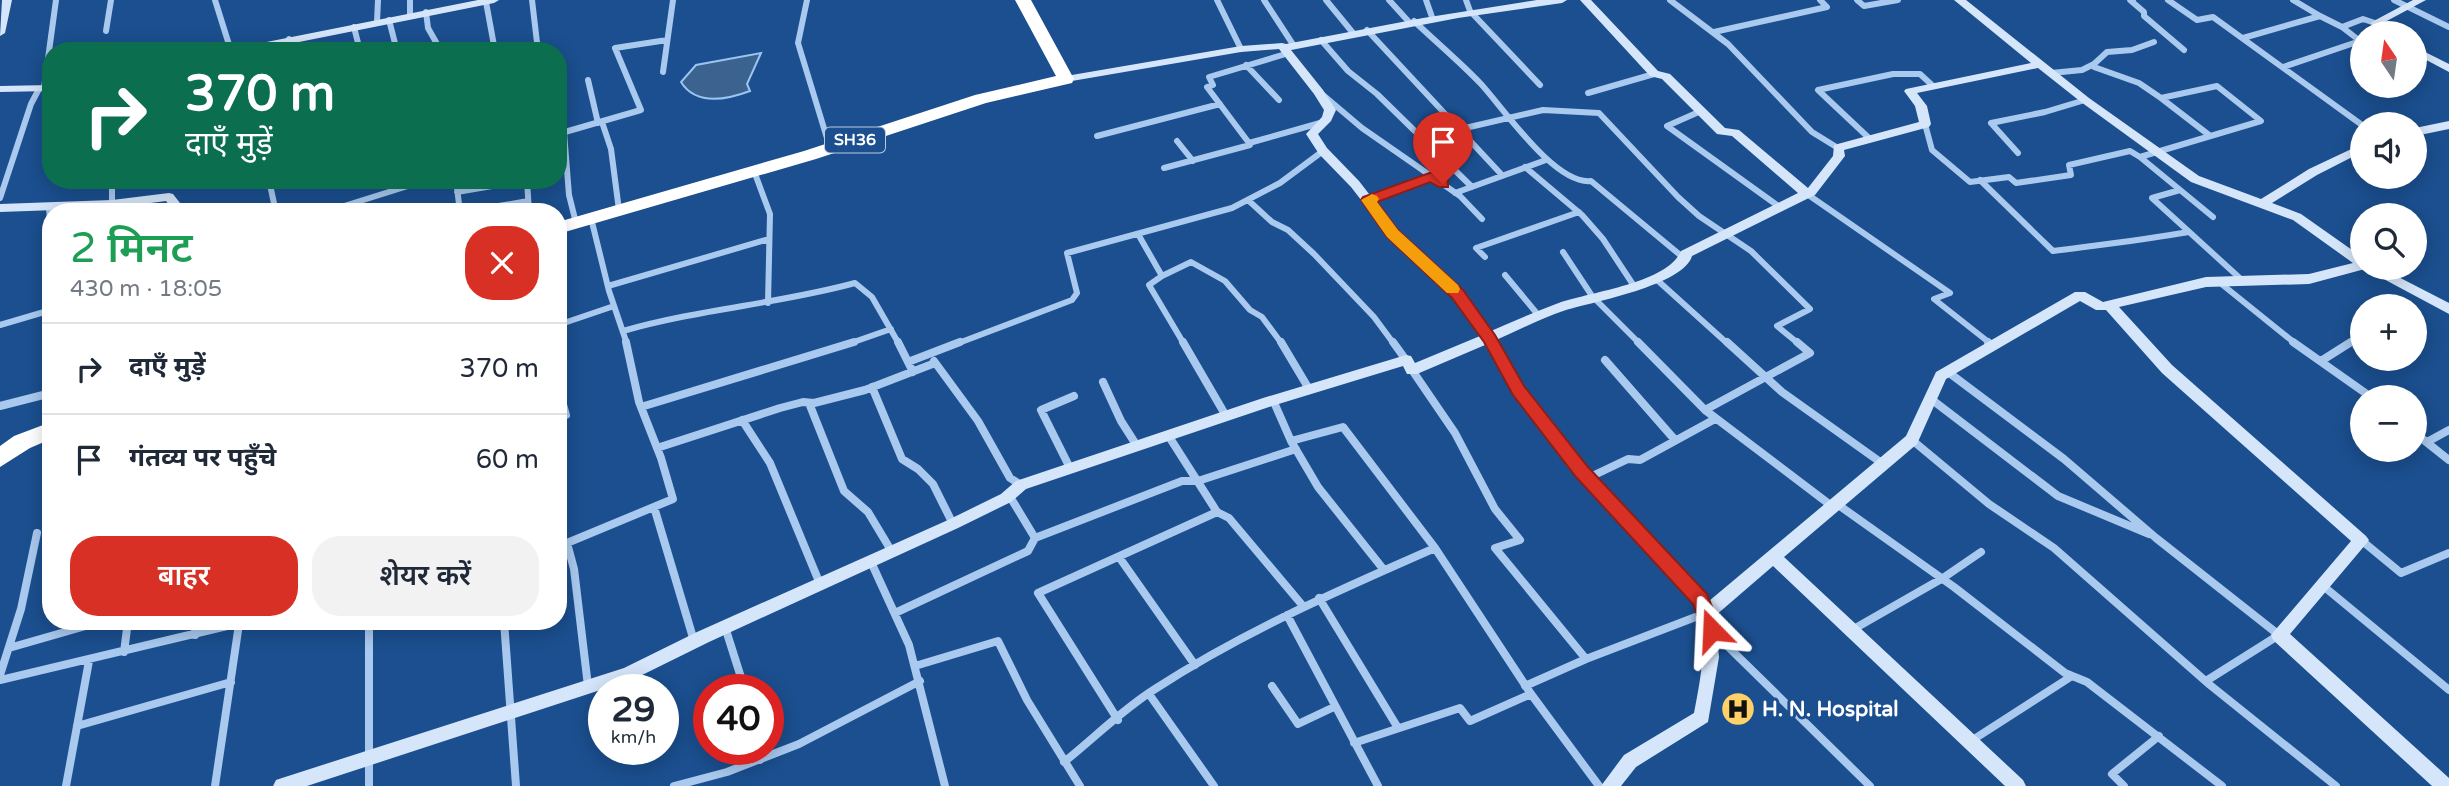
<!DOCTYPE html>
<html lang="hi">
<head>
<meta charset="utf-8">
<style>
  body { margin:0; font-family:"Varela Round","Noto Sans Devanagari",sans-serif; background:#f2f2f3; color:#1f2937; height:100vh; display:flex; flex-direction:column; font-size:26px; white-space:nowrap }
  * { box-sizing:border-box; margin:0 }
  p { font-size:23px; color:#747a83 }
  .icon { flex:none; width:38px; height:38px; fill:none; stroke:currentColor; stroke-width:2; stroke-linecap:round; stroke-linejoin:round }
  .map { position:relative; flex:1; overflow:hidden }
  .sheet { position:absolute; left:42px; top:203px; width:525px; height:427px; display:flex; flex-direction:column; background:#fff; border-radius:28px; box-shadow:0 4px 18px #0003 }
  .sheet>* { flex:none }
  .top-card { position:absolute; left:42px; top:42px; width:525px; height:147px; border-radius:28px; box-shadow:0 4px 18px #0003; background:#0b6e4f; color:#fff; overflow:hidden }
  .needle { width:46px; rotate:347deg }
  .tools { position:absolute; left:2350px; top:21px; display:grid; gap:14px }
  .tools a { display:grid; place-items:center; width:77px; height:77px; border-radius:50%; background:#fff; box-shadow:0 4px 18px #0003; font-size:35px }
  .speed { position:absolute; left:588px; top:674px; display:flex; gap:14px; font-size:35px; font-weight:700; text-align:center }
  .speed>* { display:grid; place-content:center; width:91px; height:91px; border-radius:50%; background:#fff; box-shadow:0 4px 18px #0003; line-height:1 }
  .speed small { font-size:18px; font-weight:400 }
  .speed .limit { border:10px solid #d22; background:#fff; color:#111 }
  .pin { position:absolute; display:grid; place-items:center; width:60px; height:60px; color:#fff; margin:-72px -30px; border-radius:50% 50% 50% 0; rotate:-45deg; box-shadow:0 0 7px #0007 }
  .pin .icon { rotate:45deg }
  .me { position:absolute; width:77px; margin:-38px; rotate:339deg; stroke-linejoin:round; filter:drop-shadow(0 0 5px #0008) }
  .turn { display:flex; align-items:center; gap:24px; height:147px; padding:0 28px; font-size:32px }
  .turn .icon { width:91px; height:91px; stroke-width:2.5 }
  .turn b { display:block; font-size:49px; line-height:60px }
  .round { display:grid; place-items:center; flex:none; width:74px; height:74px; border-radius:28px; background:#f2f2f3 }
  .headline { display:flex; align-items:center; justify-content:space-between; height:119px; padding:0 28px }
  h1 { font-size:42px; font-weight:600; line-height:52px; color:#1e9e55 }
  .primary-button { display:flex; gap:14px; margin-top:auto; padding:14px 28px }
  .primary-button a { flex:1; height:80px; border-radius:28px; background:#d93025; color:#fff; font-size:28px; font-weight:600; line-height:80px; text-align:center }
  .primary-button a+a { background:#f2f2f3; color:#1f2937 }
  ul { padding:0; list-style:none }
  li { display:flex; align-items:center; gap:21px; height:91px; padding:0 28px; border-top:2px solid #e0e1e3 }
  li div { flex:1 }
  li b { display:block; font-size:26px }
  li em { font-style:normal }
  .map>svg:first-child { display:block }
</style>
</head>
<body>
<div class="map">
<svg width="2449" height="786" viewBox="0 0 2449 786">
  <rect width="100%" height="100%" fill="#1b4f8f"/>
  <path fill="#3c6290" stroke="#9cc4f0" stroke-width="2" d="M761 53 747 84 750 91C726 100 696 106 681 82L696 65Z"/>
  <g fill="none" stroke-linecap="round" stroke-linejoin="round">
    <path stroke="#a9c9ee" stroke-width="6" d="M215 0 231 51
      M410 0V16
      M532 0 538 51
      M807 0 798 43 830 148
      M1217 0 1241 49
      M1264 0 1294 46
      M1326 0 1353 33
      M1389 0 1409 22
      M1426 0 1432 17
      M1466 0 1470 11 1540 85
      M1670 0 1728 44 1812 132 1838 148
      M1857 0 1864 6 1898 0
      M2133 0H2130L2144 12V16L2184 50
      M2168 0 2197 20 2213 17 2362 125
      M2293 0 2320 16
      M2394 0 2449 27
      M486 2 495 51
      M426 12 428 28 441 51
      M389 20 397 51
      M1414 21C1436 42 1460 62 1481 84 1504 109 1555 185 1591 181L1685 259
      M377 22 378 0
      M354 27 360 51
      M1367 30 1501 174
      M106 31 111 0
      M1714 32 1827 7 1820 0
      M2243 38 2320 16 2342 27 2363 19 2375 23
      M289 39 292 51
      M1321 40 1348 71 1377 94 1472 187
      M1289 53 1209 77 1213 85 1207 87 1249 143 1320 123
      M1246 65 1279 100
      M2283 67 2360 41 2342 27
      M663 72 673 0
      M2051 73 2082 70 2094 64 2107 52 2132 50 2154 42
      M588 80 598 123
      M44 88 56 0
      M1588 93 1654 74
      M1323 95 1362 128 1460 196 1482 219
      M2161 98 2209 135
      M1701 111 1667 126 1781 208
      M602 122 611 149 619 210
      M1925 124 1932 150 1970 182 2009 177 2016 183 2071 175 2069 165 2130 151 2140 157 2261 121 2217 86 2161 98 2139 83 2094 67
      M1461 129 1543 110 1599 113 1678 197 1699 216 1751 251 1810 309 1777 326 1799 344
      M564 132 569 195 576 223
      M558 134 641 110 615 48 667 40
      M1097 136 1220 104
      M1870 139 1818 90 1893 74H1920L1933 86
      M1177 141 1193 161
      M1433 149 1469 138
      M2018 153 1991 123 2045 112 2085 100
      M2140 157 2213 217
      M1525 167 1582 215 1603 239 1634 286
      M1164 168 1250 145 1249 143
      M754 171 770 214 768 303
      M112 180V204
      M269 180 275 208
      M456 180 460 212
      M527 180 529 212
      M1980 180 2053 251C2099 245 2143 240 2189 232
      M2180 190 2152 198 2243 281
      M457 192 527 180
      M1455 193 1546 160
      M1807 194 1950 293 1934 299 1991 344
      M0 198 31 104 39 89
      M1248 200 1272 222 1288 230 1314 254 1374 317 1394 344
      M1368 200 1432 176
      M49 206 51 238
      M325 212 427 180
      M464 212 528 201
      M591 218 609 291 627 344
      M1138 234 1162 276 1149 285 1184 344
      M1563 252 1594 299
      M1485 257 1476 248 1579 212
      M1505 275 1539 316
      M1162 276 1191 262 1225 281 1250 310 1262 317 1282 344
      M1656 279 1728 344
      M2219 282 2296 344
      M608 286 769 239
      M1595 299 1640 344
      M0 325 51 310
      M558 325 614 306
      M623 331C699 309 778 304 855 283L872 297 899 344
      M848 344 891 329
      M956 344 1072 300 1077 293 1067 253 1232 208 1280 183 1323 151
      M2348 344 2362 335"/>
    <path stroke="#a9c9ee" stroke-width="8" d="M898 342 913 372
      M1183 342 1226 416
      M1281 342 1309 389
      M1393 342 1406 360
      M1638 342 1705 410 1833 507
      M1727 342 1782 392 1883 464
      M1988 342 1993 346
      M2293 342 2371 397
      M1605 360 1675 440
      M934 361 978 421 1010 478 1021 485
      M2321 361 2351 342
      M908 362 960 342
      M1412 370 1455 433 1495 509 1520 540 1495 548 1586 659
      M1948 372 2064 459 2156 538 2279 635 2206 681
      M1103 382 1121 421 1137 446
      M558 387 566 415
      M872 387 902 459 918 469 933 484 953 524
      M1931 399 2058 496 2149 534
      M1273 400 1291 441 1318 487 1384 570
      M809 403 844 491 868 512 892 552
      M0 406 51 393
      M641 407 854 342
      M1705 410 1810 353 1797 342
      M742 420 770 463 820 584
      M2415 433 2449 460
      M1168 435 1217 512 1229 518 1303 606
      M1912 440 1989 504 2054 548 2210 685 2336 786
      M1291 441 1343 427 1435 548
      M2427 442 2449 430
      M657 448 780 408 803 402 814 403 865 390 935 363
      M1070 468 1041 410 1074 396
      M1588 478 1628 459 1640 460 1715 419
      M1009 495 1035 538 1182 481H1198L1296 449
      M1837 504 1954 587 2065 673 2087 682 2222 786
      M654 507 694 641
      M2361 540 2401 573 2449 553
      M1119 557 1195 665
      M871 562 909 645 945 786
      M2322 585 2449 690
      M1319 598 1398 728
      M895 613 1028 551 1035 538
      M1287 615 1378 786
      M194 621 195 635
      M369 621V786
      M504 621 516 786
      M725 627 745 690
      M1852 630 1943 578 1981 552
      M1712 631 1870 786
      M9 648 103 621
      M124 652 128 621
      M915 666 998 641 1027 700 1080 786
      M0 675 21 609 37 533
      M0 680 248 621
      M588 686 574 569 567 543 673 499 661 458 639 402 626 342
      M1272 686 1298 724 1334 707
      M1525 686 1586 659 1706 613
      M1149 694 1214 786
      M1118 720 1038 593 1217 512
      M77 726 231 682
      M1971 741 2072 676
      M1354 743 1460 708 1470 721 1531 694
      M757 749 760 760
      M1064 762C1094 738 1123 709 1155 689 1243 632 1339 590 1435 548L1531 694 1599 786
      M66 786 89 661
      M215 786 239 624
      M674 786 727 772 799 744 920 681
      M2124 786 2112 774 2159 736"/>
    <path fill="#d6e6fa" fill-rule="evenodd" d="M2 0H12L5 33 0 36Z
      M478 0H499L494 3 254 51H231L236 48Z
      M1537 0H1567L1562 3 1458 18 1291 50 1323 90 1336 110 1331 121 1318 134 1327 148 1359 181 1397 230 1463 291 1491 331C1512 322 1534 312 1556 304 1587 292 1667 284 1681 251L1798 193 1732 136 1717 134 1662 79 1650 76 1580 0H1591L1658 71 1670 74 1725 128 1739 130 1808 188 1833 156 1834 145 1919 122 1915 106 1904 91 1906 89 2031 63 1954 0H1966L2089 98 2199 176 2261 199 2309 169 2362 144V152L2317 175 2272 203 2301 214 2362 257V268H2381L2449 303V314L2365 269 2309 284 2206 287 2119 307 2172 365 2366 536 2369 540 2366 544 2290 634 2449 778V786H2432L2273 640 2271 635 2351 541 2162 373 2106 310H2096L2080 301 1946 379 1917 444 1784 557 2023 780 2026 786H2005L1773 566 1715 616 1719 657 1708 722 1636 767 1621 786H1601L1624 755 1694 713C1701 676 1709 640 1695 604L1577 476 1513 394 1485 345 1417 374H1407L1403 366 1272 406 1026 489 1011 502 958 528 709 642 634 679 307 786H273L276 780 282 778 624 668 697 632 948 520 1001 494 1016 481 1263 398 1406 355 1411 356 1415 363 1480 336 1453 297 1389 236 1351 187 1319 154 1306 134 1322 117 1324 110 1314 94 1279 49 1241 52 1066 82 1060 79 1066 76 1241 46 1282 43 1286 44 1423 18ZM2038 68 2081 102 2191 182 2293 220 2353 263 2309 274 2206 277 2103 302 2085 292H2075L1936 372 1906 436 1709 601 1707 595 1587 468 1523 386 1496 340C1519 330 1542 318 1566 310 1593 302 1684 285 1692 256L1815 195 1845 156 1844 150 1929 127 1931 124 1927 106 1917 93Z
      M2413 0H2426L2383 23 2395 33H2383L2370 23Z
      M2415 47 2449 64V72L2415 54Z
      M51 85V91L0 92V86Z
      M2449 121V129L2415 136V128Z
      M169 193 173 194 187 212H174L166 201 112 208 0 212V204L112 200Z
      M275 204 279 205 282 212H253L255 209Z"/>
    <path fill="#fff" fill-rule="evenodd" d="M1015 0H1031L1074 79 1072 83 986 103 816 159 558 234V222L804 151 975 95 1056 76Z
      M51 422V439L30 448 0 467V446L14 436Z"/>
  </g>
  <path fill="#d93025" stroke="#8d1f18" stroke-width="2" d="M1432 172 1448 181V187H1439L1430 182 1377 202 1398 230 1463 290 1495 335 1524 386 1588 467 1707 594 1721 630 1718 636 1712 638 1705 636 1693 604 1576 477 1513 395 1484 342 1452 298 1387 237 1361 200 1363 197Z"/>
  <path fill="#f59e0b" d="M1372 194 1377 196 1379 199 1377 202 1398 230 1458 285 1460 289 1458 293H1447L1387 237 1361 200Z"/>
  <defs>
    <g id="hospital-disc" transform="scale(1.75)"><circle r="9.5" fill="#ffd166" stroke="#1b4f8f"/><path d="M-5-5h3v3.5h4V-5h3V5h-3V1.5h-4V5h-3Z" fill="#111"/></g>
  </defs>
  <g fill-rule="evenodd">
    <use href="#hospital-disc" x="1738" y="709"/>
  </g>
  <g text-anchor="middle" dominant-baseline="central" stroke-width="6" stroke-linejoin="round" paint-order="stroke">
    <rect fill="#1b4f8f" stroke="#bbcadd" stroke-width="2" x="825" y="127.5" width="60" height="25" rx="5"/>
    <g font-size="16" font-weight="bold" fill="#fff">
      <text x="855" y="140">SH36</text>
    </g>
    <g font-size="21" font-weight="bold" fill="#fff" stroke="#1b4f8f" text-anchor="start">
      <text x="1762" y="709">H. N. Hospital</text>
    </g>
  </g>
</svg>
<div class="tools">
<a><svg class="needle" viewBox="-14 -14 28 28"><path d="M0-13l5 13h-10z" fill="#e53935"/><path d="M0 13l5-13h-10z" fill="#747a83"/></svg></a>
<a><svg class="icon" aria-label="sound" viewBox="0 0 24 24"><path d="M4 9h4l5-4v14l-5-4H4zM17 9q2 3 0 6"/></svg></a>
<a><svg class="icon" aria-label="search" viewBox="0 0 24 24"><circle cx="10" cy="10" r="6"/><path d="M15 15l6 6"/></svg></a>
<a>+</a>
<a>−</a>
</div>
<div class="speed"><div>29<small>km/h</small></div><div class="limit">40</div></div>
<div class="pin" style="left:1443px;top:184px;background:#d93025"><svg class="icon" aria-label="arrive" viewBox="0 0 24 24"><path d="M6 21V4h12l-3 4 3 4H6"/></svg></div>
<svg class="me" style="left:1712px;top:630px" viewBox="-20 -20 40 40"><path d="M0-17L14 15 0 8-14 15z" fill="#d93025" stroke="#fff" stroke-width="4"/></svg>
<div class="top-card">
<div class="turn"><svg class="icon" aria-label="right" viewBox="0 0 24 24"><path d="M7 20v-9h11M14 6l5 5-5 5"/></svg><div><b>370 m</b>दाएँ मुड़ें</div></div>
</div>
<section class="sheet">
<div class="headline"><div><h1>2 मिनट</h1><p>430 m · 18:05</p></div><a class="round" style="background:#d93025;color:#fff"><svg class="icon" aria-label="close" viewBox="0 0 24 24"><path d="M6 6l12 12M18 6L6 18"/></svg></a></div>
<ul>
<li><svg class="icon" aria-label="right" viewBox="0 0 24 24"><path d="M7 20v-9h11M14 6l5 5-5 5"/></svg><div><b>दाएँ मुड़ें</b></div><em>370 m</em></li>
<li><svg class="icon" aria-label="arrive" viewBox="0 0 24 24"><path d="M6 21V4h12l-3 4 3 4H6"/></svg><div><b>गंतव्य पर पहुँचे</b></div><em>60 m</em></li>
</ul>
<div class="primary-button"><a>बाहर</a><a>शेयर करें</a></div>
</section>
</div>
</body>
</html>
